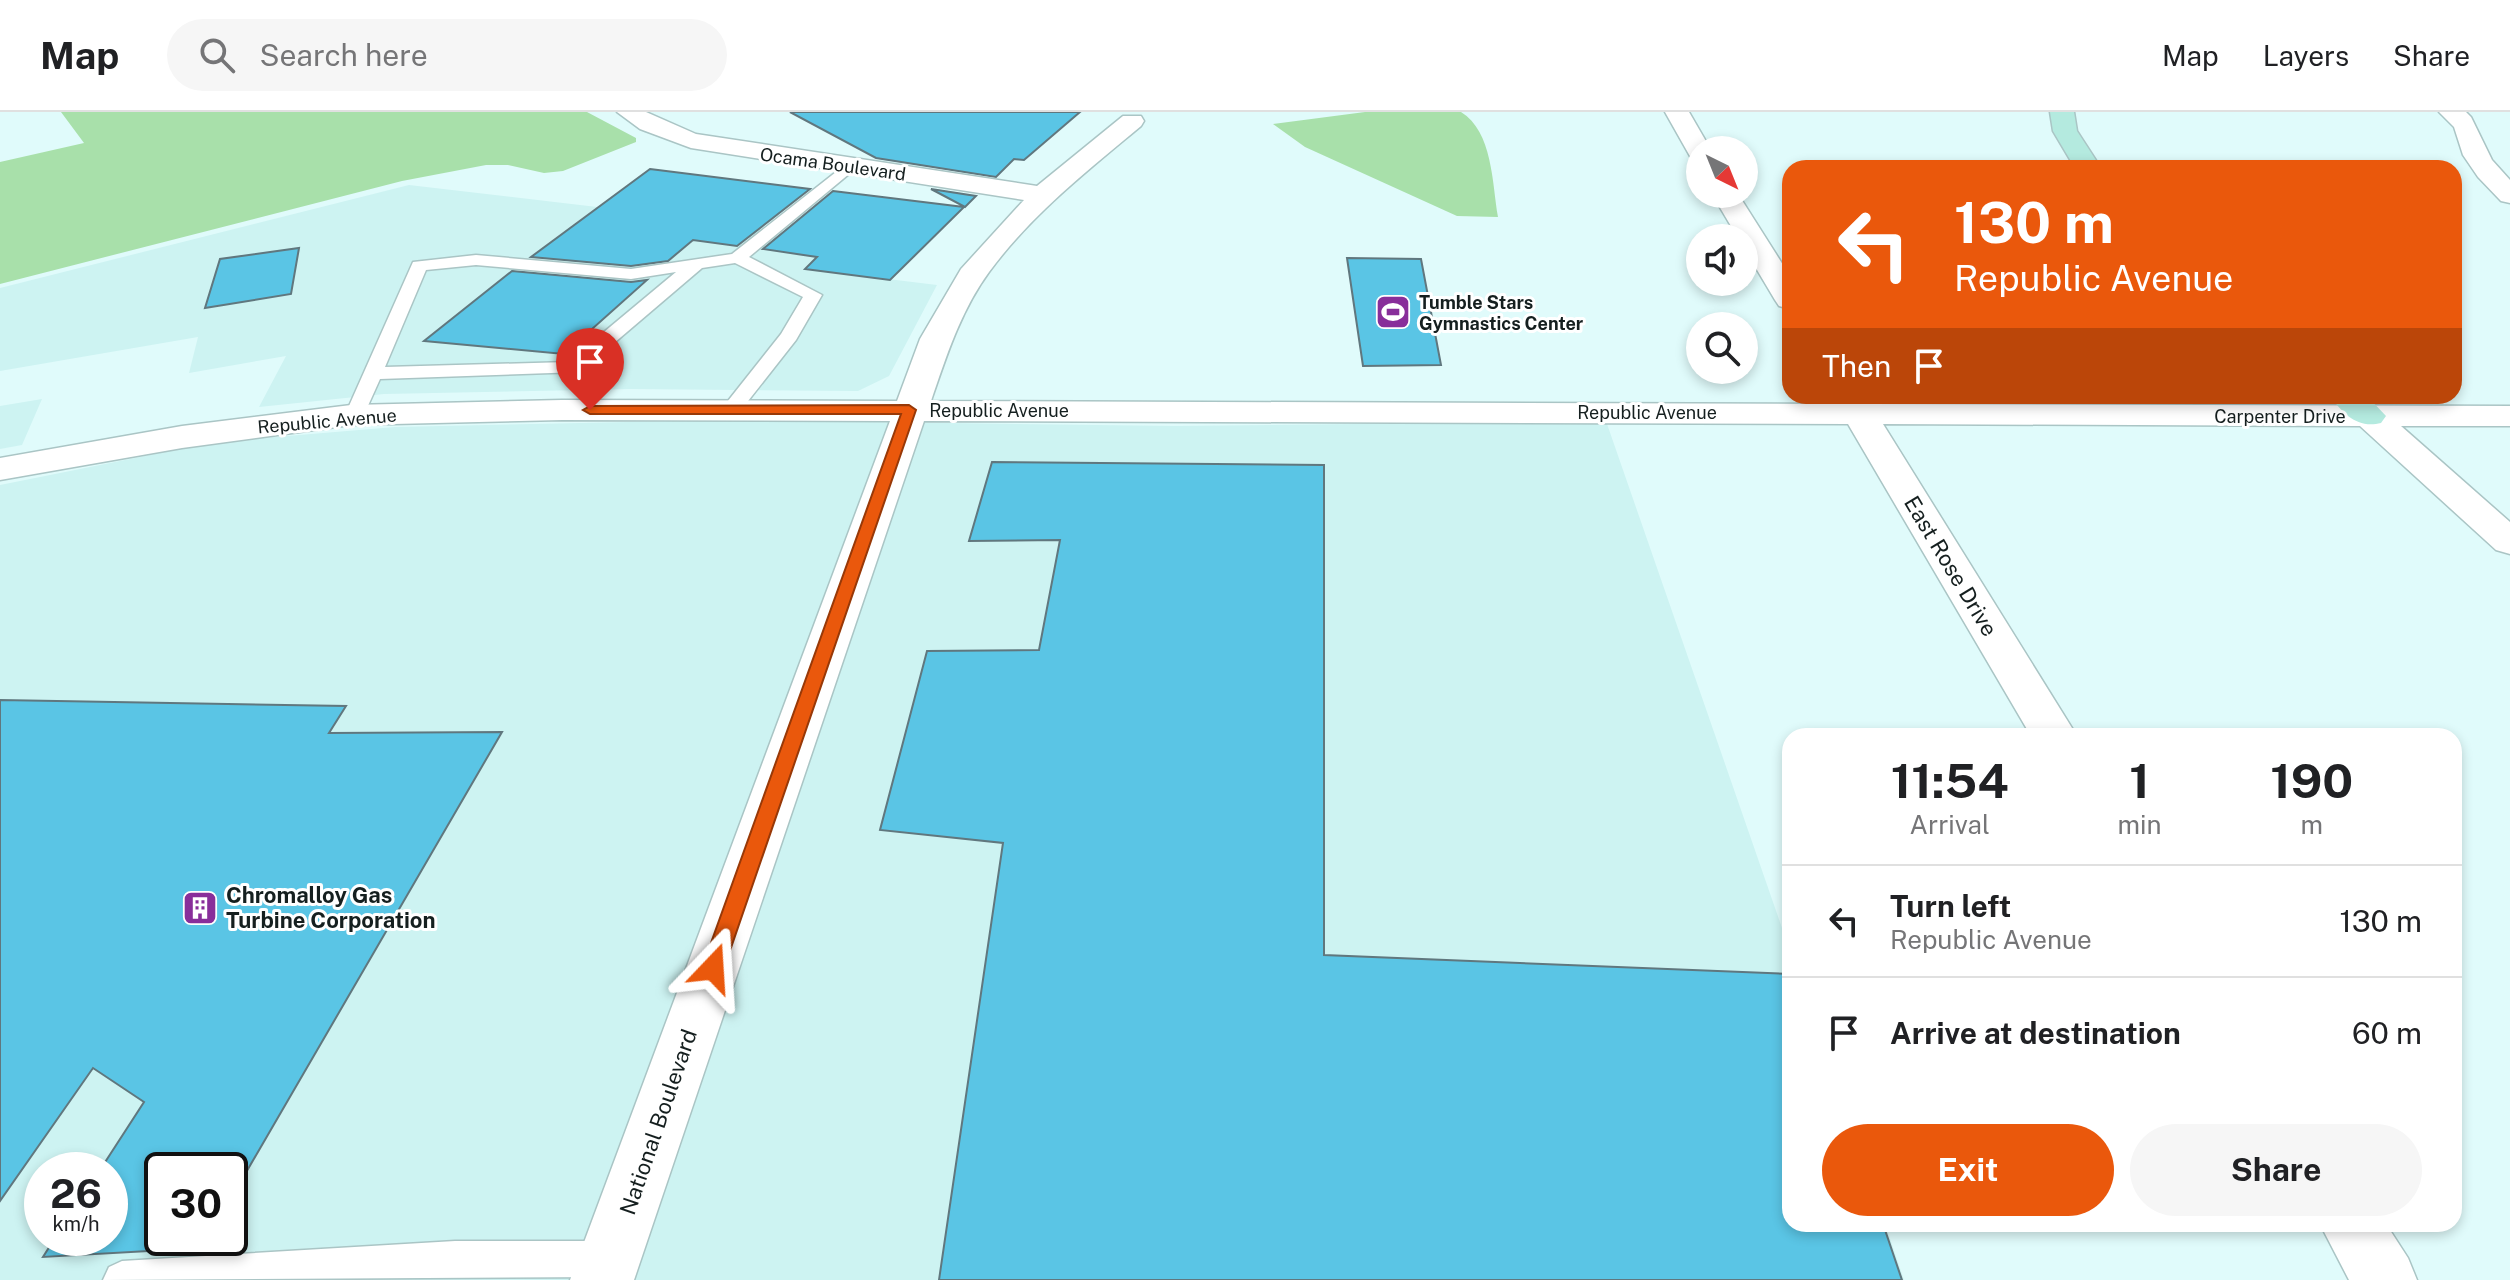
<!DOCTYPE html>
<html lang="en">
<head>
<meta charset="utf-8">
<style>
  body { margin:0; font-family:"Public Sans",sans-serif; background:#f6f6f6; color:#202124; height:100vh; display:flex; flex-direction:column; font-size:30px; white-space:nowrap }
  * { box-sizing:border-box; margin:0 }
  p { font-size:26px; color:#757577 }
  .icon { flex:none; width:44px; height:44px; fill:none; stroke:currentColor; stroke-width:2; stroke-linecap:round; stroke-linejoin:round }
  .map { position:relative; flex:1; overflow:hidden }
  .sheet { position:absolute; left:1782px; top:616px; width:680px; height:504px; display:flex; flex-direction:column; background:#fff; border-radius:24px; box-shadow:0 4px 12px #0003 }
  .sheet>* { flex:none }
  .banner { position:absolute; left:1782px; top:48px; width:680px; height:244px; border-radius:24px; box-shadow:0 4px 12px #0003; background:#ea580c; color:#fff; overflow:hidden }
  .needle { width:52px; rotate:137deg }
  .buttons { position:absolute; left:1686px; top:24px; display:grid; gap:16px }
  .buttons a { display:grid; place-items:center; width:72px; height:72px; border-radius:50%; background:#fff; box-shadow:0 4px 12px #0003; font-size:40px }
  .speed { position:absolute; left:24px; top:1040px; display:flex; gap:16px; font-size:40px; font-weight:700; text-align:center }
  .speed>* { display:grid; place-content:center; width:104px; height:104px; border-radius:50%; background:#fff; box-shadow:0 4px 12px #0003; line-height:1 }
  .speed small { font-size:20px; font-weight:400 }
  .speed .limit { border:4px solid #111; border-radius:12px; background:#fff; color:#111 }
  .pin { position:absolute; display:grid; place-items:center; width:68px; height:68px; color:#fff; margin:-82px -34px; border-radius:50% 50% 50% 0; rotate:-45deg; box-shadow:0 0 8px #0007 }
  .pin .icon { rotate:45deg }
  .me { position:absolute; width:88px; margin:-44px; rotate:20deg; stroke-linejoin:round; filter:drop-shadow(0 0 6px #0008) }
  .turn { display:flex; align-items:center; gap:28px; height:168px; padding:0 40px; font-size:36px }
  .turn .icon { width:104px; height:104px; stroke-width:2.5 }
  .turn b { display:block; font-size:56px; line-height:68px }
  .then { display:flex; align-items:center; height:76px; padding:0 40px; background:#0003; gap:16px; font-size:30px }
  .eta { display:flex; justify-content:space-evenly; align-items:center; height:136px; text-align:center }
  .eta b { font-size:48px; font-weight:700; line-height:56px }
  .primary-button { display:flex; gap:16px; margin-top:auto; padding:16px 40px }
  .primary-button a { flex:1; height:92px; border-radius:48px; background:#ea580c; color:#fff; font-size:32px; font-weight:700; line-height:92px; text-align:center }
  .primary-button a+a { background:#f6f6f6; color:#202124 }
  ul { padding:0; list-style:none }
  li { display:flex; align-items:center; gap:24px; height:112px; padding:0 40px; border-top:2px solid #e0e0e0 }
  li div { flex:1 }
  li b { display:block; font-size:30px }
  li em { font-style:normal }
  header { display:flex; align-items:center; gap:48px; box-sizing:border-box; height:112px; padding:0 40px; background:#fff; border-bottom:2px solid #e0e0e0 }
  header strong { font-size:38px }
  nav { display:flex; gap:44px; margin-inline-start:auto; font-size:28px }
  .search { width:560px; height:72px; background:#f6f6f6; display:flex; align-items:center; gap:20px; box-sizing:border-box; padding:0 28px; border-radius:44px; color:#757577; font-size:30px }
  .map>svg:first-child { display:block }
</style>
</head>
<body>
<header>
<strong>Map</strong>
<div class="search"><svg class="icon" aria-label="search" viewBox="0 0 24 24"><circle cx="10" cy="10" r="6"/><path d="M15 15l6 6"/></svg>Search here</div>
<nav><a>Map</a><a>Layers</a><a>Share</a></nav>
</header>
<div class="map">
<svg width="2510" height="1168" viewBox="0 0 2510 1168">
  <rect width="100%" height="100%" fill="#e0fbfb"/>
  <path fill="#cdf3f2" fill-rule="evenodd" d="M409 73 597 95 563 121 682 136 713 112 792 123 774 139 817 145 806 157 937 173 889 264 858 279 630 277 384 282 259 295 286 244 189 261 198 225 0 259V176Z
    M42 287 22 333 0 337V294Z
    M724 308 1176 314 1606 309 1790 839V1112H1885L1904 1168H0V373L215 330 395 315ZM42 1058H110V1126H42ZM162 1058H230V1126H162Z"/>
  <path fill="#a8e0aa" d="M61 0H587L636 26V30L563 59 544 61 508 53H486L402 69 0 172V50L84 31Z
    M1365 0H1461C1493 20 1492 71 1498 105L1457 104 1305 35 1273 12Z"/>
  <path fill="#5ac5e5" stroke="#60777e" stroke-width="2" d="M790 0H1080L1024 48 1014 47 996 65 876 46Z
    M650 57 810 77 737 134 693 128 668 149 631 154 531 145Z
    M931 77 976 84 965 95Z
    M833 79 964 95 890 168 805 157 817 145 763 137Z
    M299 136 291 182 205 196 220 147Z
    M1347 146 1421 147 1441 253 1363 254Z
    M512 159 631 170 647 168 564 242 424 229Z
    M992 350 1324 353V843L1790 862V1112H1883L1902 1168H939L1003 731 880 718 927 539 1039 538 1060 428 969 429Z
    M0 588 346 594 329 621 502 620 230 1088V1058H162V1126H208L202 1136 43 1145 55 1126H110V1058H100L144 990 93 956 0 1089Z"/>
  <g fill="none" stroke-linecap="round" stroke-linejoin="round">
    <g stroke="#aac5c5" stroke-width="3">
      <path id="lane" d="M850 49 855 51V57L749 145 822 183 796 228 737 303 730 305 720 299 781 222 803 185 735 151 702 156 580 260 380 267 362 307H348L345 303 413 150 476 143 631 157 732 142ZM476 153 631 167 676 160 568 250 385 255 426 158Z
        M455 1129H610L623 1134 629 1147 623 1160 610 1165 103 1168 109 1155 122 1149Z"/>
    </g>
    <g stroke="#aac5c5" stroke-width="3">
      <path id="street" d="M617 0H646L696 22 1037 74 1123 4H1141L1144 9 1141 14C1087 59 1031 103 989 160 961 198 946 245 931 289L1836 292 1831 284H1865L1870 292 2510 294V314H2401L2510 410V442L2496 438 2360 314 1883 312 2077 624H2031L1848 312 924 309 634 1168H570L890 309 562 308 351 313 182 336 0 368V346L182 314 351 293 562 288 897 289 920 227 961 157 1024 88 691 36 640 17Z
        M1665 0H1689L1711 38H1700V49L1691 46Z
        M2439 0H2466L2471 5 2492 48 2510 68V91L2501 89 2478 65 2463 43 2454 15Z
        M1712 82H1738L1790 164V197L1779 194 1775 188 1744 136V126H1738Z
        M2320 1112H2386L2408 1146 2417 1168H2349Z"/>
    </g>
    <g stroke="#aac5c5" stroke-width="3">
      <path id="secondary" d="M2050 0H2074L2077 19 2101 56H2075L2053 19Z
        M2330 284H2367L2386 304 2381 311C2358 317 2343 302 2330 284Z"/>
    </g>
    <use href="#lane" fill="#fff" fill-rule="evenodd"/>
    <use href="#street" fill="#fff" fill-rule="evenodd"/>
    <use href="#secondary" fill="#b4eadf" fill-rule="evenodd"/>
  </g>
  <path fill="#ea580c" stroke="#983908" stroke-width="2" d="M909 293 916 298 724 856 721 862 713 865 705 862 702 856 901 302H590L583 298 590 294Z"/>
  <defs>
    <g id="stadium-square" transform="scale(1.8)"><rect x="-9" y="-9" width="18" height="18" rx="4" fill="#882e9a" stroke="#fff"/><path d="M0-5a6.5 5 0 1 0 0 10a6.5 5 0 1 0 0-10ZM-3.5-1.8h7v3.6h-7Z" fill="#fff"/></g>
    <g id="building-square" transform="scale(1.8)"><rect x="-9" y="-9" width="18" height="18" rx="4" fill="#882e9a" stroke="#fff"/><path d="M-4-6H4V6H1V3H-1V6H-4ZM-2.5-4.3h1.7v1.8h-1.7ZM.8-4.3h1.7v1.8H.8ZM-2.5-1h1.7V.8h-1.7ZM.8-1h1.7V.8H.8Z" fill="#fff"/></g>
  </defs>
  <g fill-rule="evenodd">
    <use href="#stadium-square" x="1393" y="200"/>
    <use href="#building-square" x="200" y="796"/>
  </g>
  <g text-anchor="middle" dominant-baseline="central" stroke-width="6" stroke-linejoin="round" paint-order="stroke">
    <g font-size="18" fill="#151f1f" stroke="#fff">
      <text transform="translate(833 52) rotate(8)">Ocama Boulevard</text>
      <text x="999" y="298">Republic Avenue</text>
      <text x="1647" y="300">Republic Avenue</text>
      <text x="2280" y="304">Carpenter Drive</text>
      <text transform="translate(327 309) rotate(-5)">Republic Avenue</text>
    </g>
    <g font-size="18" font-weight="bold" fill="#151f1f" stroke="#fff" text-anchor="start">
      <text x="1419" y="190">Tumble Stars<tspan x="1419" dy="21">Gymnastics Center</tspan></text>
    </g>
    <g font-size="22" fill="#151f1f" stroke="#fff">
      <text transform="translate(1951 454) rotate(59)">East Rose Drive</text>
      <text transform="translate(658 1010) rotate(-71)">National Boulevard</text>
    </g>
    <g font-size="22" font-weight="bold" fill="#151f1f" stroke="#fff" text-anchor="start">
      <text x="226" y="783">Chromalloy Gas<tspan x="226" dy="25">Turbine Corporation</tspan></text>
    </g>
  </g>
</svg>
<div class="buttons">
<a><svg class="needle" viewBox="-14 -14 28 28"><path d="M0-13l5 13h-10z" fill="#e53935"/><path d="M0 13l5-13h-10z" fill="#757577"/></svg></a>
<a><svg class="icon" aria-label="sound" viewBox="0 0 24 24"><path d="M4 9h4l5-4v14l-5-4H4zM17 9q2 3 0 6"/></svg></a>
<a><svg class="icon" aria-label="search" viewBox="0 0 24 24"><circle cx="10" cy="10" r="6"/><path d="M15 15l6 6"/></svg></a>
</div>
<div class="speed"><div>26<small>km/h</small></div><div class="limit">30</div></div>
<div class="pin" style="left:590px;top:298px;background:#d93025"><svg class="icon" aria-label="arrive" viewBox="0 0 24 24"><path d="M6 21V4h12l-3 4 3 4H6"/></svg></div>
<svg class="me" style="left:713px;top:856px" viewBox="-20 -20 40 40"><path d="M0-17L14 15 0 8-14 15z" fill="#ea580c" stroke="#fff" stroke-width="4"/></svg>
<div class="banner">
<div class="turn"><svg class="icon" aria-label="left" viewBox="0 0 24 24"><path d="M17 20v-9H6M10 6l-5 5 5 5"/></svg><div><b>130 m</b>Republic Avenue</div></div>
<div class="then">Then<svg class="icon" aria-label="arrive" viewBox="0 0 24 24"><path d="M6 21V4h12l-3 4 3 4H6"/></svg></div>
</div>
<section class="sheet">
<div class="eta">
<div><b>11:54</b><p>Arrival</p></div>
<div><b>1</b><p>min</p></div>
<div><b>190</b><p>m</p></div>
</div>
<ul>
<li><svg class="icon" aria-label="left" viewBox="0 0 24 24"><path d="M17 20v-9H6M10 6l-5 5 5 5"/></svg><div><b>Turn left</b><p>Republic Avenue</p></div><em>130 m</em></li>
<li><svg class="icon" aria-label="arrive" viewBox="0 0 24 24"><path d="M6 21V4h12l-3 4 3 4H6"/></svg><div><b>Arrive at destination</b></div><em>60 m</em></li>
</ul>
<div class="primary-button"><a>Exit</a><a>Share</a></div>
</section>
</div>
</body>
</html>
